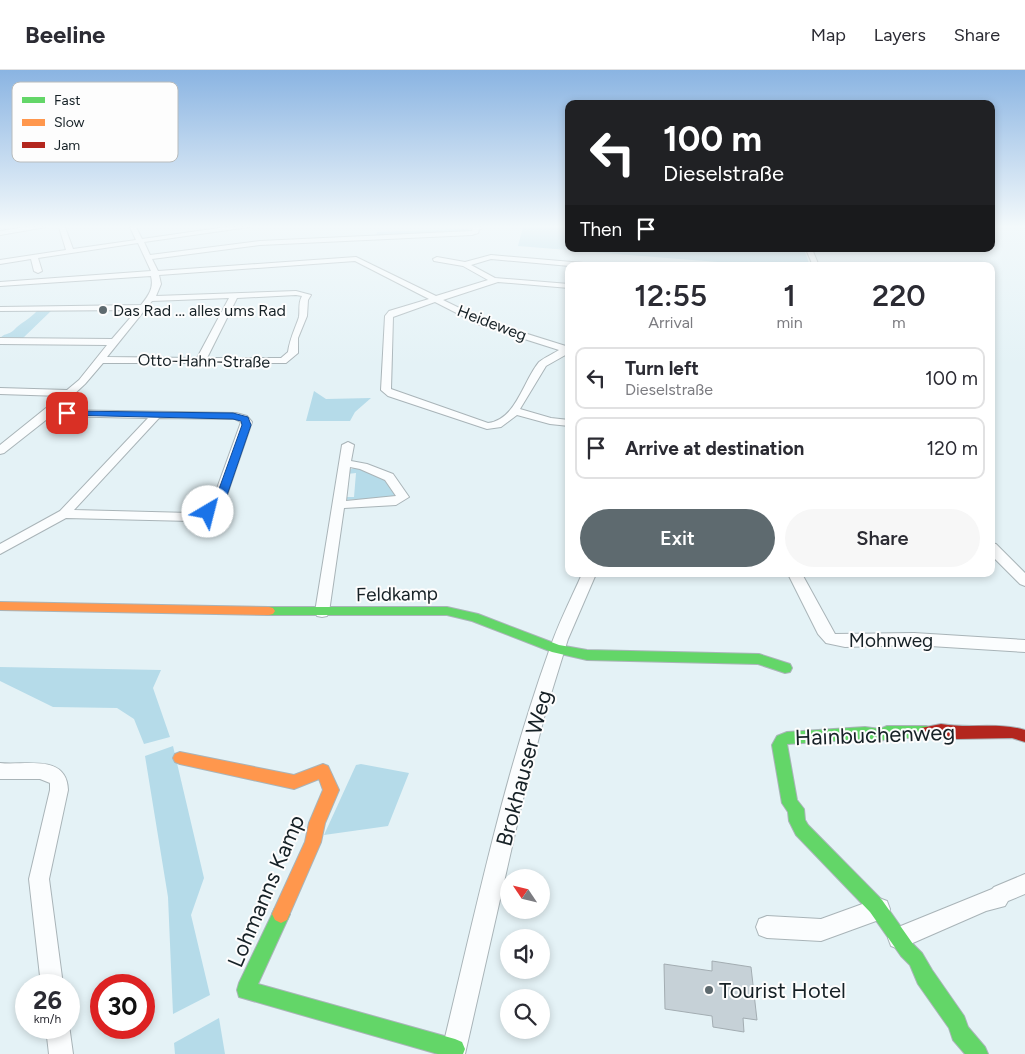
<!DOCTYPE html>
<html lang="en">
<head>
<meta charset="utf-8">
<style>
  body { margin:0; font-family:Figtree,sans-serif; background:#f7f7f7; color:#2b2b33; height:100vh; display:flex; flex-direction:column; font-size:19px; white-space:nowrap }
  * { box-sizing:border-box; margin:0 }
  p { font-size:16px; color:#7c7c81 }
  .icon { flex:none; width:28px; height:28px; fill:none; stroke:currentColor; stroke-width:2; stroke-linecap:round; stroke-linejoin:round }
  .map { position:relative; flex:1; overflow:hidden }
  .sheet { position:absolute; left:565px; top:192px; width:430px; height:315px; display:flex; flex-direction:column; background:#fff; border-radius:10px; box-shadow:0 2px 8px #0003 }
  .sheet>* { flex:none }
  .top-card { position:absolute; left:565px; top:30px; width:430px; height:152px; border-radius:10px; box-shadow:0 2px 8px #0003; background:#202124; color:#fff; overflow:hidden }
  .needle { width:32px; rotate:305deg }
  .buttons { position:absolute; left:500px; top:799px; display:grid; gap:10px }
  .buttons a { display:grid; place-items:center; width:50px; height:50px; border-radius:50%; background:#fff; box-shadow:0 2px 8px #0003; font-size:25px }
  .speed { position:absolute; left:15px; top:904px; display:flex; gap:10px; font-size:25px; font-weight:700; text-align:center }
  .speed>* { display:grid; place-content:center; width:65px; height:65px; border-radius:50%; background:#fff; box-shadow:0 2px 8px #0003; line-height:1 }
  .speed small { font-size:12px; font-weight:400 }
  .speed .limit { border:8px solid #d22; background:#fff; color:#111 }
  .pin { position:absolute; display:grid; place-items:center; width:42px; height:42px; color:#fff; margin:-21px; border-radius:10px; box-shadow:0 2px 8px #0006 }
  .me { position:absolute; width:55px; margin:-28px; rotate:37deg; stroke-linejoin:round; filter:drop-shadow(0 0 4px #0008) }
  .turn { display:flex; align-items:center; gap:18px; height:105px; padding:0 15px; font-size:22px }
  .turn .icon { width:65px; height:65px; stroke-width:2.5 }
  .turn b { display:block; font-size:35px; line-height:42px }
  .then { display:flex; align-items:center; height:48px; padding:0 15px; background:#0003; gap:10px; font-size:19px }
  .eta { display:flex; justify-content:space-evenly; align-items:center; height:85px; text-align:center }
  .eta b { font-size:30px; font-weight:600; line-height:35px }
  .primary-button { display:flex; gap:10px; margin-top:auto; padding:10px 15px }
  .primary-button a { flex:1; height:58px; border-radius:30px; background:#5e6a6f; color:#fff; font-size:20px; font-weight:600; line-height:58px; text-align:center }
  .primary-button a+a { background:#f7f7f7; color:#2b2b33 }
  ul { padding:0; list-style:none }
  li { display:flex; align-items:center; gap:15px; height:62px; margin:0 10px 8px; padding:0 5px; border:2px solid #e1e1e2; border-radius:10px }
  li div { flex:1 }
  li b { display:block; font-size:19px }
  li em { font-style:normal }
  header { display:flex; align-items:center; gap:30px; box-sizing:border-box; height:70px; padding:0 25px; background:#fff; border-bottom:1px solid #e1e1e2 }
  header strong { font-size:24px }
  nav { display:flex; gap:28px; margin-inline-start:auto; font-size:18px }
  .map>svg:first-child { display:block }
</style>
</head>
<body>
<header>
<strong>Beeline</strong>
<nav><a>Map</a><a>Layers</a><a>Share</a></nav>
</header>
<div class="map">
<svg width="1025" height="984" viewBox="0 0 1025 984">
  <rect width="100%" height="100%" fill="#e4f2f6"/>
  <path fill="#b5dbe9" d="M523 157H569V179H804L810 196H766L518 176Z
    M467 159 472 161 376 167 377 162Z
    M37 241H51L22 269H0C3 263 9 265 14 260 20 253 30 249 37 241Z
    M314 321 326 329 371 328 355 342 350 351H306Z
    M355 398H360L386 409 397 426 394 428 344 430V427H354L356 403 347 404 348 400Z
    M0 597 161 600 153 618 170 667 144 674 134 649 117 638 53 637 0 611Z
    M173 676 204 808 191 845 210 925 173 944 168 827 145 686Z
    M361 694 409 703 388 756 324 765 356 695Z
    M219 948 225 984H175L174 973Z"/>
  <path fill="#c6d1d7" stroke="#a3adb2" d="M712 891 751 897 757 950 743 948 744 962 713 957 712 946 665 939 664 894 712 901Z"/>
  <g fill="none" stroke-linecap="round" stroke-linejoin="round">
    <g stroke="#a9b4b8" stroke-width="2">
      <path id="street" d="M26 157H46L0 165V161Z
        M59 157H65L73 179 136 170 130 157H136L142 169 226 157H249L144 172 150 185 260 171 472 161 473 157H484L479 160 478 163 472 165 260 175 152 189 158 201 356 187 436 226 488 210 463 196 434 191 433 189 437 187 465 192 491 185 595 194V196H570L491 189 471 195 495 208 569 214V218L498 212 443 230 486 251 569 277V283L546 296 520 339 551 348 569 350V356L550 354 517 345 501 357 487 359 388 326 381 320 385 246 389 241 429 229 355 191 159 205 161 214 156 226 296 221 311 225 308 230 307 246 298 268V283L286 293H103L85 314 57 340 236 343 247 346 252 352 224 434 212 445 191 451 66 448 0 484V474L60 441 148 348 51 346 4 383 0 384V375L61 326 0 324V318L67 320 79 310 107 275 0 274V268L112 269 137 240 0 241V237L141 235C149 225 154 218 151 206L0 216V212L151 201 138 173 38 188 42 201 38 203 34 201 31 189 0 194V190L66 180ZM296 225 302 226C298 233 300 240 299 247 295 259 290 268 288 282L281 288H207L237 228ZM229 228 197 288 107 287 152 231ZM435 232 480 255 559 280C553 284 545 287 539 292 523 311 516 350 488 353L391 319 393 247ZM159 348 235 349 241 352 212 432 204 439 190 443 74 440Z
        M806 179H812L819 196H813Z
        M348 372 354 375 351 391 367 394 393 404 409 427 396 435 344 438 329 542 327 546 322 547 317 546 315 542 342 375ZM350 397 360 399 385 410 396 426 346 431Z
        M991 473 996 474 1025 503V516L1020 514 991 485Z
        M582 504H596L568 569 546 640 521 737 465 984H441C474 849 502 712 549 581 558 554 571 529 582 504Z
        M788 504H802L835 564 914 563 1025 570V582L914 575 845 577 826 573 818 564Z
        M0 693C24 696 67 683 68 720L49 809 63 915H41L29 809 50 720V713L40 709H0Z
        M1025 804V824L1008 831 1005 836 986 841 899 879 891 876 888 868 891 860 992 819 994 817Z
        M879 828 887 831 890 839 887 847 821 871 767 868 759 865 756 857 759 849 767 846 821 849Z
        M69 955 73 984H49L46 958H69Z"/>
    </g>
    <g stroke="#a9b4b8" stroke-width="2">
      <path id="fast" d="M269 537H447L478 544 559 575 587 580 759 584 790 594 792 598 790 602 785 603 758 594 587 590 552 582 472 551 447 545H269L265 544 263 541 265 538Z
        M887 656H926L931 658 933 662 931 666 926 668H889L881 671 865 669 787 674 797 730 804 739 805 750 808 755 882 830 913 874 922 883 932 900 964 946 968 957 985 977 988 984H965L953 970 949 958 918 914 910 895 901 886 870 842 796 765 789 751 788 742 782 733 772 675 777 666 787 662 865 657 880 659Z
        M281 835 287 838 290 844 258 914 455 969 462 972 465 979 463 984H438L239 927 237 920 239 913 275 838Z"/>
    </g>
    <g stroke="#a9b4b8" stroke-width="2">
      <path id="slow" d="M0 532 269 537 273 538 275 541 273 544 269 545 0 540Z
        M180 682 294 705 323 694 328 696 339 720 325 753 321 772 287 850 281 853 275 850 272 844 305 772 309 753 323 720 319 709 294 719 180 694 175 692 173 688 175 684Z"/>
    </g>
    <g stroke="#a9b4b8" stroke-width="2">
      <path id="jam" d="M941 654C969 659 998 652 1025 660V672L1012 668 957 669 941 666 926 668 921 666 919 662 921 658Z"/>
    </g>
    <use href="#street" fill="#fbfdfe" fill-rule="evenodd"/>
    <use href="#fast" fill="#63d668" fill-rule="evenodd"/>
    <use href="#slow" fill="#ff974d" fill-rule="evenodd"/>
    <use href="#jam" fill="#b3261e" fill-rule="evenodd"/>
  </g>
  <linearGradient id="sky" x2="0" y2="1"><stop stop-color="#8ab4e2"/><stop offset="0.53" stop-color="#f3f9fb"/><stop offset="1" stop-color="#f3f9fb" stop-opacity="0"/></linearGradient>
  <rect width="1025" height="295" fill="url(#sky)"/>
  <path fill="#1a73e8" stroke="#114b97" d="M67 341 233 343 248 347 251 355 224 434 208 446 203 442 214 433 242 355 241 351 233 349 64 345V342Z"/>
  <g fill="#5e6a6f" stroke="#fdfdfd" stroke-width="2">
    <circle cx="103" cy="240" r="5"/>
    <circle cx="709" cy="920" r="5"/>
  </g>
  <g text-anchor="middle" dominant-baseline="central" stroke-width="4" stroke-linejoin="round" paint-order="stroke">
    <g font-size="16" fill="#162126" stroke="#fdfdfd" text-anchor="start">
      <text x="113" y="240">Das Rad ... alles ums Rad</text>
    </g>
    <g font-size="16" fill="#162126" stroke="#fdfdfd">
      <text transform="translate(492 253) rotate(21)">Heideweg</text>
      <text transform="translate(204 291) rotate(1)">Otto-Hahn-Straße</text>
    </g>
    <g font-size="19" fill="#162126" stroke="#fdfdfd">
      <text transform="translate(397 524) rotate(-1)">Feldkamp</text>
      <text x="891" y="570">Mohnweg</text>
    </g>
    <g font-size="22" fill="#162126" stroke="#fdfdfd">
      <text transform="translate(875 665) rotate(-2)">Hainbuchenweg</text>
      <text transform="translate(524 698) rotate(-75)">Brokhauser Weg</text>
      <text transform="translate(266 821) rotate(-67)">Lohmanns Kamp</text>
    </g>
    <g font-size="22" fill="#162126" stroke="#fdfdfd" text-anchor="start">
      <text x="719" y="920">Tourist Hotel</text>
    </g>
  </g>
  <rect x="12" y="12" width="166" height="80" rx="8" fill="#fdfdfd" stroke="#b8bbbc" stroke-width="1"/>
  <rect x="22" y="27" width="23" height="6" fill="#63d668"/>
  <rect x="22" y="49" width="23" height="7" fill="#ff974d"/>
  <rect x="22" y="72" width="23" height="6" fill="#b3261e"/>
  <g font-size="14" fill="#162126">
    <text x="54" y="35">Fast</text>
    <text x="54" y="57">Slow</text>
    <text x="54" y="80">Jam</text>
  </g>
</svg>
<div class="buttons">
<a><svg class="needle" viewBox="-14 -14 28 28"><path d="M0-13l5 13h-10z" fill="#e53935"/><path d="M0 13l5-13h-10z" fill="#7c7c81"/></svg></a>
<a><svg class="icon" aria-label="sound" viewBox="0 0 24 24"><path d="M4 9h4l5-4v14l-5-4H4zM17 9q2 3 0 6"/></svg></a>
<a><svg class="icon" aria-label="search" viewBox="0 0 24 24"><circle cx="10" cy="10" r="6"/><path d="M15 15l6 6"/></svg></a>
</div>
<div class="speed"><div>26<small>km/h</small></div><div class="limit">30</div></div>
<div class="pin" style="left:67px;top:343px;background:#d93025"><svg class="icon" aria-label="arrive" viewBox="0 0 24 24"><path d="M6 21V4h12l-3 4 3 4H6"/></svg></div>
<svg class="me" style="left:208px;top:442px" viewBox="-20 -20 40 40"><circle r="19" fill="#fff"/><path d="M0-13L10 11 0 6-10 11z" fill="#1a73e8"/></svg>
<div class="top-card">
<div class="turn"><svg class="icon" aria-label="left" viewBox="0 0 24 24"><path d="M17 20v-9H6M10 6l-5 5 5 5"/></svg><div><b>100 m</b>Dieselstraße</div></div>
<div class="then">Then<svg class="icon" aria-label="arrive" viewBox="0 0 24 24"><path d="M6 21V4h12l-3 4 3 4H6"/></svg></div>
</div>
<section class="sheet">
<div class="eta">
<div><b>12:55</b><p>Arrival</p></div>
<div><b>1</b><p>min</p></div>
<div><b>220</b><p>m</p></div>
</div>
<ul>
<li><svg class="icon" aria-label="left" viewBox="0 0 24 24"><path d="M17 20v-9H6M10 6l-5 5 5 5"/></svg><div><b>Turn left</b><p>Dieselstraße</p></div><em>100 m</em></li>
<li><svg class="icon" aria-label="arrive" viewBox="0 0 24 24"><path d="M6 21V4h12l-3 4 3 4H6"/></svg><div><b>Arrive at destination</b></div><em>120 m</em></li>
</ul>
<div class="primary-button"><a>Exit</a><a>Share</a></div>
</section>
</div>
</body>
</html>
